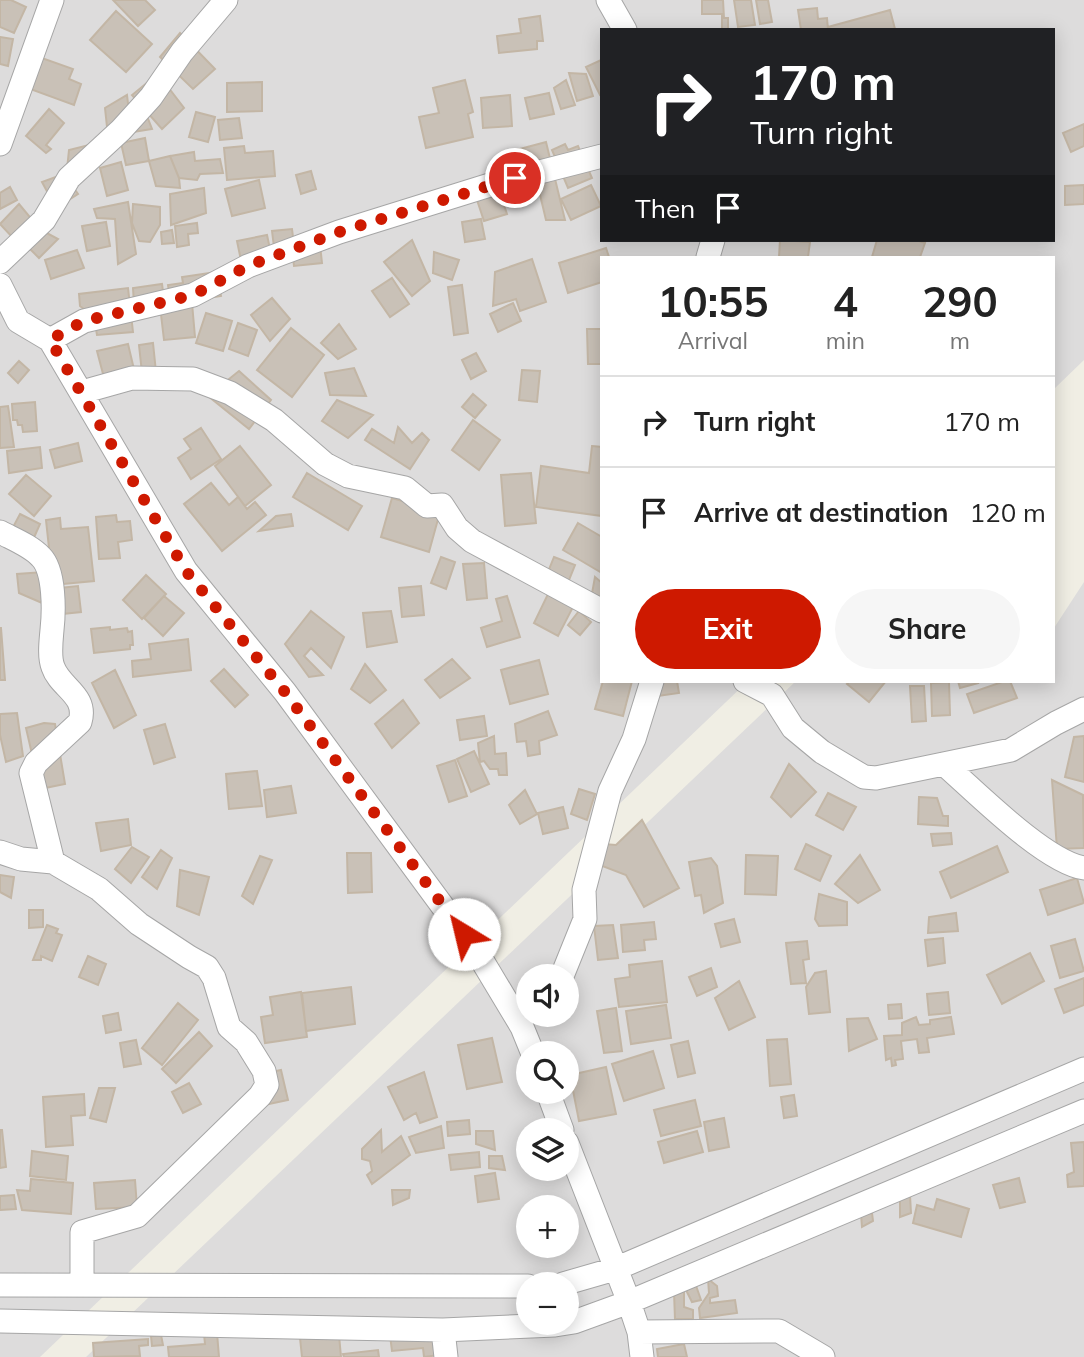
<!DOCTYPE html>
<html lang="en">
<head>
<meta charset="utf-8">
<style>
  body { margin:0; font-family:Mulish,sans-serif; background:#f6f6f6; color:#222; height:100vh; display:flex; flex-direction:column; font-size:26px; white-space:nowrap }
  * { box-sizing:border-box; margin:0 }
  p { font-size:23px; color:#767676 }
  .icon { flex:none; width:38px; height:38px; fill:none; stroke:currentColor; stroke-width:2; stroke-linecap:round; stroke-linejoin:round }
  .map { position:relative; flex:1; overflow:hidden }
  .drawer { position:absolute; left:600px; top:256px; width:455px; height:427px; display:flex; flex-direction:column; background:#fff; border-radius:0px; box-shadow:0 4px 18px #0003 }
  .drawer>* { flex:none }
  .top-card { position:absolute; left:600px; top:28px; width:455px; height:214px; border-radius:0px; box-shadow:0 4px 18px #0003; background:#202124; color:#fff; overflow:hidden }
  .fabs { position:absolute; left:516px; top:964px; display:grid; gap:14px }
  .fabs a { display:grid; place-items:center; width:63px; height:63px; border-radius:50%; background:#fff; box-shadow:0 4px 18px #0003; font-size:35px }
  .pin { position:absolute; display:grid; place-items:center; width:60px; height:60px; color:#fff; margin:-30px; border:4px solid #fff; border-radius:50%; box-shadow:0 2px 7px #0007 }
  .me { position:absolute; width:77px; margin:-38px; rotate:324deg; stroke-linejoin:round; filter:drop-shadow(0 0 5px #0008) }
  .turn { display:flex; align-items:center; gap:24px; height:147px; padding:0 35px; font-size:32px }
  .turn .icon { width:91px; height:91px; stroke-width:2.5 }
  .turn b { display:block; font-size:49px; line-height:60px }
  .then { display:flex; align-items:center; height:66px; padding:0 35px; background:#0003; gap:14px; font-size:26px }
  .eta { display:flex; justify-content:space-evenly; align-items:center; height:119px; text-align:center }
  .eta b { font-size:42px; font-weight:700; line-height:49px }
  .action { display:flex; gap:14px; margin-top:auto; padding:14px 35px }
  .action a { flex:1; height:80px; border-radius:42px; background:#ce1900; color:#fff; font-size:28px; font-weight:700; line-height:80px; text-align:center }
  .action a+a { background:#f6f6f6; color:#222 }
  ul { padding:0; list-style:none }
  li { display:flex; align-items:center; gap:21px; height:91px; padding:0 35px; border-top:2px solid #e0e0e0 }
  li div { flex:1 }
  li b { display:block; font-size:26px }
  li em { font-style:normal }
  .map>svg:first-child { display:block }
</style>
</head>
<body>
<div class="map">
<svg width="1084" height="1357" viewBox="0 0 1084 1357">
  <rect width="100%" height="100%" fill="#f0eee4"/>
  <path fill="#dddcdc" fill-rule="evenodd" d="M0 0H1084V360L1054 389V257H602V681H748L40 1357H0ZM602 30H1054V240H602Z
    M1084 582V1357H86L796 681H1054V628ZM528 976H567V1015H528ZM528 1054H567V1092H528ZM528 1130H567V1169H528ZM528 1208H567V1246H528ZM528 1284H567V1323H528Z"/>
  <path fill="#c9c1b7" stroke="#c3b6a5" stroke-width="2" d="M0 0H11L26 7 14 33 0 27Z
    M113 0H145L155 10 138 26Z
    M702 0H723L724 18H728V29H722V14H702Z
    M734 0H751L755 25 738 27Z
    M756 0H768L772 22 760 24Z
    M817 8 818 19 827 18 828 30H801L798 10Z
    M890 10 895 29 829 30 828 27Z
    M116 11 152 44 126 72 90 40Z
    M540 16 543 41H537V49L499 53 497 36 521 33 519 19Z
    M180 33 215 69 193 89 160 57Z
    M0 37 13 39 8 66 0 64Z
    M22 51 73 69 69 79 81 84 74 105 11 82Z
    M601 60 602 94 600 95 586 67Z
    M569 73 586 74 593 96 577 101Z
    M158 74 184 108 162 129 132 95Z
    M465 80 473 112 468 114 473 137 426 148 419 117 439 113 433 88Z
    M566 80 575 105 561 109 554 88Z
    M262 82V111L227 112V83Z
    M549 93 554 114 530 119 525 98Z
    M127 95 129 112 147 116 152 129 108 136 105 108Z
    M510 95 512 126 483 128 481 98Z
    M49 109 64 123 46 145 51 149 46 153 26 136Z
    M196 112 215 117 208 142 189 137Z
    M239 118 242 138 220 140 218 120Z
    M1084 124V146L1071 152 1063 133Z
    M145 138 149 161 126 165 121 143Z
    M546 142 565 220H546L533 165 520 169 516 150Z
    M565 144 568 150 578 146 592 178 568 188 552 150Z
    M89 145 67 169 69 150Z
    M244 146 245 153 273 151 275 176 227 180 224 148Z
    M194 152 195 161 220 159 223 173 200 174 197 180 179 178 170 156Z
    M170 156 179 178 180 188 156 186 149 161Z
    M121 162 128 190 107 196 100 168Z
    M311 171 316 189 301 194 296 175Z
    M64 174 78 194 56 208 42 182Z
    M259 180 265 208 232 216 225 189Z
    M591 185 601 206 571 220 561 199Z
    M1084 185V204L1065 205V186Z
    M10 187 17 200 0 209V193Z
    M204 188 206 213 171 225 170 194Z
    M499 190 507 214 484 221 476 197Z
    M128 202 136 254 118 264 115 219 97 218 94 209Z
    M19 204 34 222 13 238 0 224Z
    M133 204 160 207V225L150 242 139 241 132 223Z
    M481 219 485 239 465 242 462 222Z
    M106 222 110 246 87 251 82 226Z
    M197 223 198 233 188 234 189 245 177 247 175 226Z
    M292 229 294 245 274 247 272 231Z
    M172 230 174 243 162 244 161 232Z
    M43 231 58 239 39 258 26 245Z
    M267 235 274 268 244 275 237 241Z
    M412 240 430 281 412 296 384 262Z
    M780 240 810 242 808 257H779Z
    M877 240H916L925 243 920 257H872Z
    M320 245 322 263 294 266 292 247Z
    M606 248 609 257H602V282L568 293 559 263Z
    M77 250 84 268 51 279 45 260Z
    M434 252 459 260 452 280 433 273Z
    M532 259 546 302 520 311 516 299 493 306 495 272Z
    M217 272 221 296 171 304 168 285 183 283 182 277Z
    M392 278 409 304 390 317 372 291Z
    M162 284 164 299 134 304 133 288Z
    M462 285 468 333 454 335 448 287Z
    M128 288 133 332 97 335 94 317 80 306 79 294Z
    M272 298 290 319 270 341 251 315Z
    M192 303 195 337 164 340 160 306Z
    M513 303 521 321 498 332 490 314Z
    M206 313 232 321 223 351 196 343Z
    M238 323 257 330 248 356 229 349Z
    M339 324 356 349 338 359 321 343Z
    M291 328 324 355 292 397 257 370Z
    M587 329H602V364H588Z
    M153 343 156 372 142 373 139 345Z
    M128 344 137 382 107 389 97 351Z
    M476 353 486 371 471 379 462 360Z
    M19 361 29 370 18 383 8 373Z
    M354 368 366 396 330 395 325 373Z
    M522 370 540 371 537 402 519 400Z
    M239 371 271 400 249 429 208 396Z
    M473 394 486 405 475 418 462 407Z
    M337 400 373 415 348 438 322 421Z
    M35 402 37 431 23 432 22 425H18L17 420H13L12 404Z
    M8 406 14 447 0 448V407Z
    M473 420 500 440 479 470 452 450Z
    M398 427 412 443 422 433 429 440 410 469 365 440 372 429 394 443Z
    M201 428 221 459 191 479 178 458 191 449 184 439Z
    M78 443 82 461 55 468 50 450Z
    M240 446 271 485 245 506 215 466Z
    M592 446 602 447V516L536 507 541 466 589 473Z
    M40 447 42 468 9 473 7 451Z
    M307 473 362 506 348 530 293 497Z
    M531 473 536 523 505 526 501 475Z
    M26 475 51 496 34 516 9 494Z
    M211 483 229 505 238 497 247 509 255 502 266 515 222 551 184 504Z
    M392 498 440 512 429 552 381 537Z
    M20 514 40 524 32 542 11 531Z
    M291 514 293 526 259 531 276 516Z
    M116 515 117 522 130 521 132 540 118 542 120 558 99 559 96 517Z
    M60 518 61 529 88 527 94 581 53 585 46 520Z
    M578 523 602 537V573L563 550Z
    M441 557 455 562 446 589 431 583Z
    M554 557 575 565 563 595 542 587Z
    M484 563 487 598 467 600 463 564Z
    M44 572 42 603 19 593 17 574Z
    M146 575 166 594 142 619 123 600Z
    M595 577 602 583V620L589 610Z
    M78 586 81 612 53 615 50 589Z
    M421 586 424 615 402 617 399 588Z
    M548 594 573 607 558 636 534 623Z
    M164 596 184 613 163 636 144 618Z
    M507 596 520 637 487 647 481 628 502 621 496 599Z
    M311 611 344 637 331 668 311 648 304 656 323 675 309 677 285 644Z
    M391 611 397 642 367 647 363 613Z
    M579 611 591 622 580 635 568 625Z
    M110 627V630L127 628 128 632 132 631 133 645H130V649L94 653 91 629Z
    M1 628 5 680H0V628Z
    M188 639 191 670 133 677 132 661 151 659 149 644Z
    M452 659 470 678 440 698 425 680Z
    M539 660 548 694 510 704 501 670Z
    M365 664 386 690 370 703 351 689Z
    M224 669 248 695 235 707 211 681Z
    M115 670 136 715 114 728 92 683Z
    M603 681H632L623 716 595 709Z
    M641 681H677L679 693 643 698Z
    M850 681H886L869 702 847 684Z
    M958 681H977L978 683 960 688Z
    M1005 681H1010L1017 698 974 713 967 694Z
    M949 682 950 715 932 716 931 683Z
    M910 686H924L926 721 912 722Z
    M403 700 419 723 392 748 375 724Z
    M548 711 557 735 539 741 540 754 528 756 526 741 517 742 515 724Z
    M17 713 23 756 6 762 0 735V714Z
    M484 716 487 736 460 740 457 720Z
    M44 723 55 724 65 784 40 789 26 728Z
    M165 724 175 757 154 764 144 730Z
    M494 736 495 754 506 753 507 775H499L498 769H490L484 761 480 762 478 743Z
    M1084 736V782L1065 777 1074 737Z
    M474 751 489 784 471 792 457 759Z
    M455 760 467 796 449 802 437 766Z
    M789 764 816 792 791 817 771 797Z
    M257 771 262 806 229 809 226 774Z
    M1052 780 1083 795 1084 848 1057 849Z
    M291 786 296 813 267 817 264 790Z
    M579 789 595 794 587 820 571 814Z
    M525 790 537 814 520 824 509 805Z
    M828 793 856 807 843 830 816 815Z
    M919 797 937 798 943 816H948V826L918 824Z
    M563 807 568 828 543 834 538 813Z
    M128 819 131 845 101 851 96 823Z
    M642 820 679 888 644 907 626 875 597 864 604 844 616 845Z
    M951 833 952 844 933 846 931 834Z
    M806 844 831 856 820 881 795 869Z
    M997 846 1008 872 951 898 940 872Z
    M132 847 149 857 131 883 115 869Z
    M161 850 172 858 157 889 142 877Z
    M347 853H371L372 892 348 893Z
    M746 855 778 856 776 895 745 894Z
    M860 855 880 890 858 903 835 884Z
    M260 856 272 860 253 904 242 896Z
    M711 858 717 866 723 903 704 913 701 895 695 896 689 862Z
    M180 870 209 877 199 915 177 906Z
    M0 875 14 877 11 898 0 892Z
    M1077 878 1084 903 1048 915 1040 890Z
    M819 894 847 902V925L819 926 815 919Z
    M29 910H43V927L29 928Z
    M956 913 958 931 928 933 929 917Z
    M734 919 740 942 721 947 715 924Z
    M654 922 656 939 644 940 645 950 623 952 621 925Z
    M47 925 58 929 56 933 62 935 52 961 41 956V960H33Z
    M613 925 618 958 598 960 594 926Z
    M943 938 945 963 928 966 925 940Z
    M1075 939 1084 971 1060 978 1051 946Z
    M807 941 809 959 803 960 806 983 791 984 786 943Z
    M1030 953 1044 981 1002 1004 987 975Z
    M88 956 106 964 98 985 79 977Z
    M662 961 667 1002 619 1007 615 979 630 977 629 965Z
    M711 968 717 987 697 996 689 977Z
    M826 971 830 1012 809 1014 806 987 815 973Z
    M1084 978V1005L1064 1013 1055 989Z
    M739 981 755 1017 729 1030 715 998Z
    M351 987 355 1024 306 1031 302 993Z
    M301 992 307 1037 265 1043 261 1017 273 1015 270 997Z
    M948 992 950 1013 929 1015 927 994Z
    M178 1003 198 1020 162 1065 142 1048Z
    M901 1004 902 1018 889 1019 888 1005Z
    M666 1005 671 1038 631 1044 626 1011Z
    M616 1008 622 1051 604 1053 597 1011Z
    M118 1013 121 1030 106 1033 103 1016Z
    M916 1017 919 1025 930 1024V1020L951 1017 954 1034 927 1038 929 1052 919 1053 917 1039 901 1041 903 1059 895 1060 896 1065 892 1066 891 1058 886 1060 884 1036 902 1035V1023Z
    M868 1018 877 1039 849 1051 847 1019Z
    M199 1032 212 1046 176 1083 162 1069Z
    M492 1038 502 1082 467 1089 458 1045Z
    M787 1039 791 1084 770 1086 767 1040Z
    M136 1040 141 1064 124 1067 120 1043Z
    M688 1041 695 1073 678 1077 671 1045Z
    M653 1051 664 1088 624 1101 612 1064Z
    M606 1067 616 1114 579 1121 570 1075Z
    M281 1070 288 1100 264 1105 257 1075Z
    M424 1072 437 1117 420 1123 416 1113 404 1120 388 1087Z
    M189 1083 201 1104 183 1113 172 1092Z
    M99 1088H115L106 1122 90 1118Z
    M84 1094 85 1115 71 1116 73 1145 46 1147 43 1097Z
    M794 1095 797 1116 784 1118 781 1097Z
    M695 1100 701 1126 661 1136 654 1110Z
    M724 1118 729 1147 709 1151 704 1122Z
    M469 1120 470 1134 448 1136 447 1122Z
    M441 1126 444 1148 416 1153 409 1137Z
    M0 1130H2L6 1167 0 1168Z
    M381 1130 382 1152 401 1136 410 1155 372 1184 367 1175 372 1171 370 1161 362 1159V1149Z
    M476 1131H493L495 1150 476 1144Z
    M697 1131 703 1152 664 1163 658 1142Z
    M1084 1142V1186L1068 1187 1067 1175 1074 1172 1071 1143Z
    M32 1151 68 1156 66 1180 30 1176Z
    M479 1152 480 1167 451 1170 449 1155Z
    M489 1156H502L505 1170 489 1168Z
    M495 1173 499 1199 478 1202 475 1176Z
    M1019 1178 1025 1202 1000 1208 993 1185Z
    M31 1179 73 1183 71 1214 22 1210 17 1190 30 1191Z
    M135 1180 137 1207 96 1209 94 1183Z
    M392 1190H410L409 1198 393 1205Z
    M14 1195 16 1209 0 1210V1196Z
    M910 1195 911 1213 900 1217V1198Z
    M937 1199 969 1209 961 1237 913 1223 917 1205 934 1210Z
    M872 1213 873 1221 862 1227 861 1214Z
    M708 1279 717 1286 718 1296 710 1298V1303L735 1300 737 1313 700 1318 699 1308 709 1293Z
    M694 1280 701 1300 692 1302 684 1286Z
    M684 1286V1307L693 1310V1319H675L674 1292Z
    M435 1321 439 1355 424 1357 423 1348 392 1351 389 1327Z
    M217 1333 219 1357H169L168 1347 205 1344 204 1334Z
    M161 1335 163 1345 152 1346 151 1336Z
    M339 1335 341 1357H302L300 1338Z
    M148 1339V1345L139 1346 140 1356 94 1357 93 1343Z
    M684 1344 687 1357H658L657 1349Z
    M378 1350 379 1357H344L343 1354Z"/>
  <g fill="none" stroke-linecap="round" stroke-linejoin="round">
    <g stroke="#a6a6a6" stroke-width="25">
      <path id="minor" d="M608 0 625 30
        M0 144 52 0
        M708 257 713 240
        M0 262 44 220 69 178 121 130 151 97 182 52 226 0
        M0 285 18 321 50 340 186 571 285 692 480 957 522 1027 533 1054
        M50 340 84 321 193 295 248 266 339 232 493 184 602 156
        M82 392 132 378 193 379 230 393 274 420 325 464 348 476 405 488 427 506 442 505 457 528 472 541 602 611
        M0 532C13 539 31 546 41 557 55 571 54 612 52 630 51 641 49 657 53 667 60 688 88 695 80 722L36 763 31 773 53 862
        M745 681 772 695 793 728 822 752 864 777 876 778 1011 750 1056 723 1084 709
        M944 764C976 792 1045 862 1084 868
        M0 852 21 859 53 862 99 889 139 924 189 957 207 967 214 978 229 1027 246 1042 264 1071 267 1085 260 1096 137 1216 82 1232V1285
        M562 976 585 919 584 890 610 791 634 739 652 681
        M548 1092 562 1130
        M567 1143 629 1302 639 1332 642 1357
        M563 1284 615 1269 1084 1069
        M0 1285 528 1286
        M0 1321 443 1330 555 1325 574 1322 629 1302 1084 1111
        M443 1330 446 1357
        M639 1332 779 1331 823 1357"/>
    </g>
    <use href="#minor" stroke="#fff" stroke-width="23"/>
  </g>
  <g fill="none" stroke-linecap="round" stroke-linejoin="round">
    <path stroke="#ce1900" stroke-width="12" stroke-dasharray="0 21.6" d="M464 934 285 692 186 571 50 340 84 321 193 295 248 266 339 232 515 178"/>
  </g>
</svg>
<div class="fabs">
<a><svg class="icon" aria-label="sound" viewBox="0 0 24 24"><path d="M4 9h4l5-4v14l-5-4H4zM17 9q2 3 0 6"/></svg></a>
<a><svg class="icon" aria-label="search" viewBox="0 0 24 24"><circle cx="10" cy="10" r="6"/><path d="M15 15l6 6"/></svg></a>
<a><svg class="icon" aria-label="layers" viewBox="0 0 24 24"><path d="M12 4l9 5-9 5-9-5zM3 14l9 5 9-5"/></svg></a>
<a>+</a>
<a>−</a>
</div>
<div class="pin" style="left:515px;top:178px;background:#d93025"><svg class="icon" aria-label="arrive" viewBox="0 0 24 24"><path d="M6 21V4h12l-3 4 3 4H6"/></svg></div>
<svg class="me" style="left:464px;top:934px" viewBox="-20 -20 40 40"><circle r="19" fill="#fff"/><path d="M0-13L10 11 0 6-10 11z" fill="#ce1900"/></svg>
<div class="top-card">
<div class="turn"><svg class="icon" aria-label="right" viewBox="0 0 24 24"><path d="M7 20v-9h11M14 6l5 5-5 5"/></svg><div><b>170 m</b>Turn right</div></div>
<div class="then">Then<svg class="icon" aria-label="arrive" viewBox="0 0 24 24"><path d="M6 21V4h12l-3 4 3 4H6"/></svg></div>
</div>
<section class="drawer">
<div class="eta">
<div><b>10:55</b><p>Arrival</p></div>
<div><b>4</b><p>min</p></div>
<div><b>290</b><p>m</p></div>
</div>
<ul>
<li><svg class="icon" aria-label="right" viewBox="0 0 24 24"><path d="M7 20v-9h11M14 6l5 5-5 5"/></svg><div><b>Turn right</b></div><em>170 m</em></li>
<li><svg class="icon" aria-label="arrive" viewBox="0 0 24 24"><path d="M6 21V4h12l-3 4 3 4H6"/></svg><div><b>Arrive at destination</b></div><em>120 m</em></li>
</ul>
<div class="action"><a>Exit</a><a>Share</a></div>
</section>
</div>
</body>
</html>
